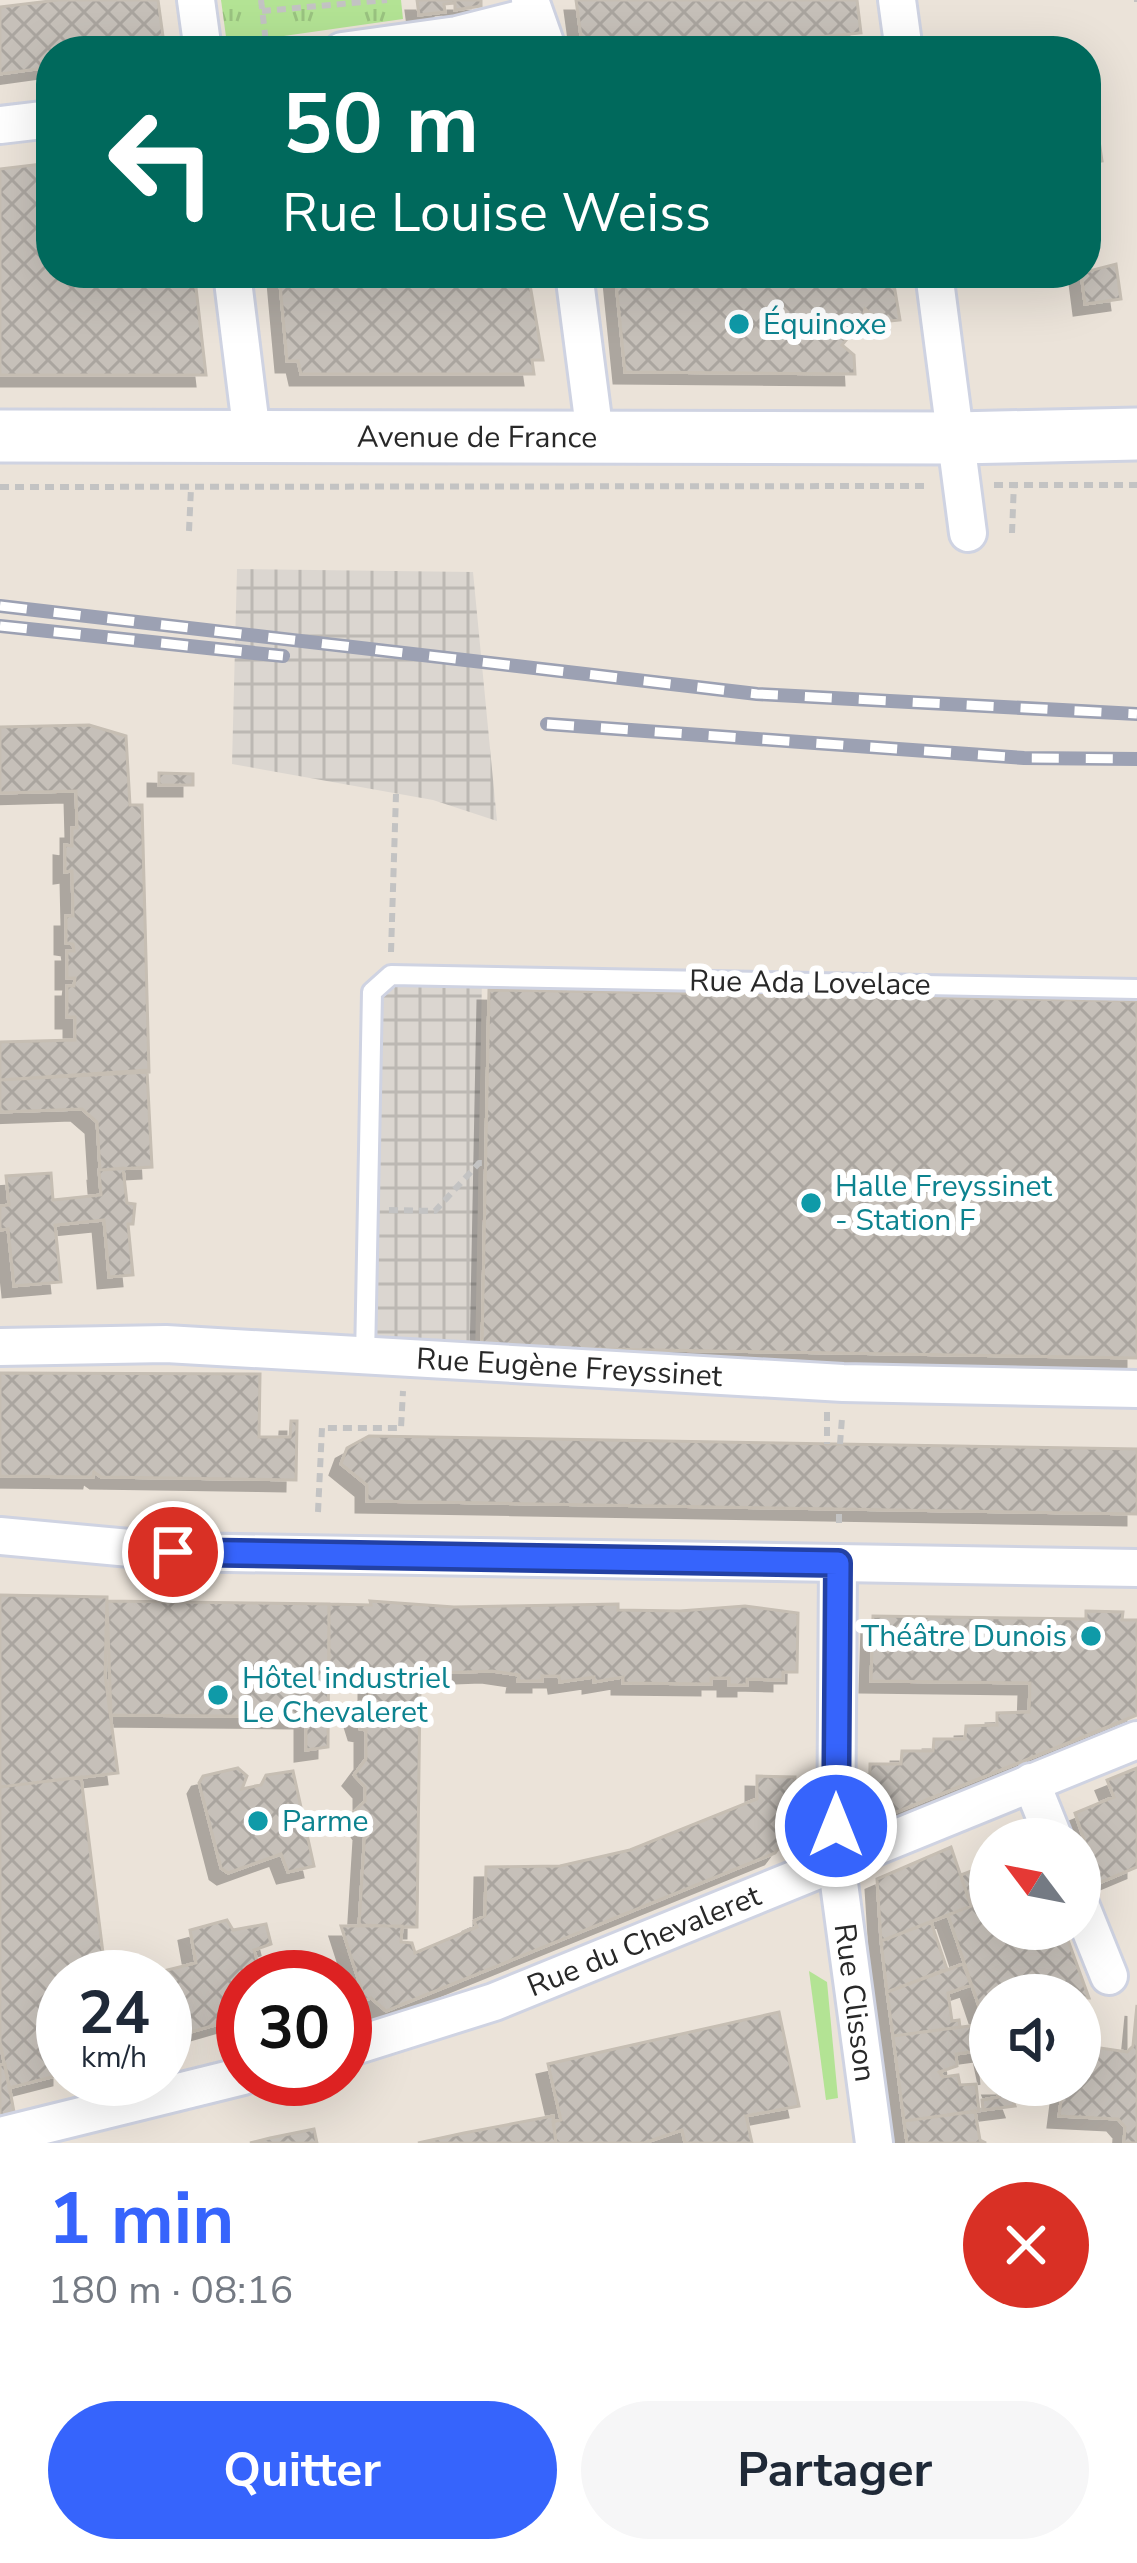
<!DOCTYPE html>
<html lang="fr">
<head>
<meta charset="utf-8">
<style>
  body { margin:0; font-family:"Nunito Sans",sans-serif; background:#f6f6f7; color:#1f2937; height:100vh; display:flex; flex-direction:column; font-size:45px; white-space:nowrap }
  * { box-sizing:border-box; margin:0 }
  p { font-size:39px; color:#747a83 }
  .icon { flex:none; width:66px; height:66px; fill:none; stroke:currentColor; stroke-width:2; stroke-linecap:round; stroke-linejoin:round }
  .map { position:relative; height:2143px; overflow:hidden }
  .drawer { display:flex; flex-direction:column; background:#fff; flex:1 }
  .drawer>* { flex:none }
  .hud { position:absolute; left:36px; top:36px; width:1065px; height:252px; border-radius:48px; box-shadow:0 12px 48px #0002; background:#00695c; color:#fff; overflow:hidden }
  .needle { width:78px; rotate:302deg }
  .controls { position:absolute; left:969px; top:1818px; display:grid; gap:24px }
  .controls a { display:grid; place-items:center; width:132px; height:132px; border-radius:50%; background:#fff; box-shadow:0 12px 48px #0002; font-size:60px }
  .speed { position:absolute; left:36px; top:1950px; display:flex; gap:24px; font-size:60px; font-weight:700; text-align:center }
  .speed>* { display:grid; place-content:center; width:156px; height:156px; border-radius:50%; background:#fff; box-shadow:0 12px 48px #0002; line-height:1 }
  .speed small { font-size:30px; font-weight:400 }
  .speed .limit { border:18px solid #d22; background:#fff; color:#111 }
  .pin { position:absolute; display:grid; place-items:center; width:102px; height:102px; color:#fff; margin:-51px; border:6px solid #fff; border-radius:50%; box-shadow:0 3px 12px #0007 }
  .me { position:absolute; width:132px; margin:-66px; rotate:0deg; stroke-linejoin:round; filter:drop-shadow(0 0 9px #0008) }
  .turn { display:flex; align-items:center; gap:42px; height:252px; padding:0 48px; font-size:54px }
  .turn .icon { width:156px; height:156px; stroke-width:2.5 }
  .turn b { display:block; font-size:84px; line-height:102px }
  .round { display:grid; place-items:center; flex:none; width:126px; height:126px; border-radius:63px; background:#f6f6f7 }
  .head { display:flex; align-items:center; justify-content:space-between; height:204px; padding:0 48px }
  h1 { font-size:72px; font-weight:700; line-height:90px; color:#3664fc }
  .action { display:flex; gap:24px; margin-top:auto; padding:24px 48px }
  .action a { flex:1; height:138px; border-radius:72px; background:#3664fc; color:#fff; font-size:48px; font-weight:700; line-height:138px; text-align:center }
  .action a+a { background:#f6f6f7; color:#1f2937 }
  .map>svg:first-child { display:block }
</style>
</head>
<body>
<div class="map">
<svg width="1137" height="2143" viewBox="0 0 1137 2143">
  <defs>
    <pattern id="park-tufts" width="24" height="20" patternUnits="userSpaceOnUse" patternTransform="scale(3)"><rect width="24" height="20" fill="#b3e394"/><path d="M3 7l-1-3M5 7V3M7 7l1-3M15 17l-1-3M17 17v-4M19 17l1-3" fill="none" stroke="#9ac380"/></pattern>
    <pattern id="plaza-grid" width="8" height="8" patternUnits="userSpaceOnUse" patternTransform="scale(3)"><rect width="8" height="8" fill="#dbd6d0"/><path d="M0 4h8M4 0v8" fill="none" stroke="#bcb8b3"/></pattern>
    <pattern id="building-cross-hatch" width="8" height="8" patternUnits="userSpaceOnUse" patternTransform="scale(3)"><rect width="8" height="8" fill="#c6c0b9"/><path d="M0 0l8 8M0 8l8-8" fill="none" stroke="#aaa59f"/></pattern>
    <filter id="shadow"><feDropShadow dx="-11" dy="11" stdDeviation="0" flood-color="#0004"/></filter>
  </defs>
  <rect width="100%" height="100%" fill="#ebe3d9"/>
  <path fill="#b3e394" d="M809 1971 827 1982 838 2098 826 2100Z"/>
  <path fill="url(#park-tufts)" d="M221 0H401L403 19 227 44Z"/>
  <path fill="url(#plaza-grid)" d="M237 569 473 572 497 821 433 800 232 764Z
    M482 977 475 1361 365 1359 380 981Z"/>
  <path fill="url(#building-cross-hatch)" stroke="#c6beb3" stroke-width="3" filter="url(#shadow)" d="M58 0H158L165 51H51V67L0 74V7Z
    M417 0H481V6L455 10V3L444 4 445 12 419 15Z
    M857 0 861 33 702 48 701 40 673 44 674 51H583L576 0Z
    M1096 120 1102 161 1086 163V121Z
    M51 163V273H183L184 280 195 279 206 375H0V169Z
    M1116 264 1121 299 1085 304 1081 273Z
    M279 273H528L543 360H532L534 374H301L298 361H287Z
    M892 273 900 320 881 322 865 309 862 321 851 324 856 328 842 345 854 355 855 374 625 372 615 273Z
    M89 725 126 736 130 805H142L149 1072 0 1080V1042L75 1040V1017H67V986H74L75 978H67V951H74L73 944 66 943V916H73L72 871 65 872V845L72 846V828H77L76 791 0 793V727Z
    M159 773 193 774V785H159Z
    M489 990 1137 1001V1358L482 1347Z
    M147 1070 152 1167 100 1170 97 1122 82 1109 0 1112V1080Z
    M123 1168 127 1203 135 1204 133 1224H128L133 1275 109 1277 104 1220 55 1225 61 1282 14 1286 8 1229 0 1230V1206L9 1205 6 1176 51 1173 53 1200 101 1195 99 1170Z
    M0 1373 260 1374 259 1437H290L291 1421H297L296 1480 101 1477 94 1472 93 1477 0 1476Z
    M369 1436 1137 1449V1514L367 1501V1485L341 1464 347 1448Z
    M0 1595 107 1597 105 1675 118 1773 0 1787Z
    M107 1601 329 1604 328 1747 306 1750V1717L111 1715Z
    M370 1601 454 1607 618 1604V1610L680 1611 745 1606 798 1613 797 1672H783V1680L747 1679V1685H729V1678H711V1684L623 1683V1677L594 1682V1677L560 1682 559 1676H542V1681H518L519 1675 492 1671 411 1674 410 1687H420L417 1927 359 1925 365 1829 354 1812 365 1801V1787L354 1775 366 1759V1730L360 1729 355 1713 360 1702H370V1670H329V1604L371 1605Z
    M1086 1611 1123 1612 1122 1620H1137V1715L869 1823 870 1764H901L902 1751H933L934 1739H965L966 1726 997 1725V1713L1029 1712 1030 1683 871 1681 873 1616 1086 1619Z
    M238 1768 247 1776 242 1789 261 1785 266 1775 293 1771 314 1866 288 1872 281 1854 228 1873 221 1868 199 1783 203 1776Z
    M1137 1768V1867L1099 1883 1075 1813 1114 1797 1107 1780Z
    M757 1776 795 1777 794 1828 775 1853 386 2011 371 1998 365 2000 341 1926H402L401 1942 412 1943 415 1953 477 1927 474 1921 485 1916 486 1867 560 1866 630 1850 757 1799Z
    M81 1777 106 1977H63V2074L9 2088 0 2042V1787Z
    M951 1847 971 1906 881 1941 877 1879Z
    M990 1864V1929H1064L1089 1998 990 1995 989 2036 948 1915 971 1906 961 1875Z
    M227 1920 233 1930 266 1924 271 1944 254 1950 261 1976 268 1977H243V2017L187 2033 189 2041 165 2048V1977H139L196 1963 190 1930Z
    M931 1922 947 1969 887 1992 881 1941Z
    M963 1964 971 1985 948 1993 952 2021 959 2020 960 2027 893 2036 887 1992Z
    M1137 2005V2143H1124L1125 2127 1118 2119 1059 2116 1063 2085H1080V2045L1127 2052 1133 2046Z
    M779 2012 799 2106 746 2116 752 2143H685L682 2130 644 2143H556L553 2122 561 2120 548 2064Z
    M985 2024 990 2074 985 2050 956 2054 957 2066 939 2072 943 2077 958 2075 960 2085 976 2084 979 2111 904 2121 893 2036Z
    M5 2064 14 2112 0 2116V2065Z
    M994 2085H1007L1015 2106 983 2110 982 2100 999 2097Z
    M975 2111 980 2140 986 2143H907L904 2121Z
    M553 2116 556 2143H418L464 2133Z
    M314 2129 317 2143H250L270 2138Z"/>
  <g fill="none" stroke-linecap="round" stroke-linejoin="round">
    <g stroke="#cfd3e2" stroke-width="24">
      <path id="lane" d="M365 1359 372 992 391 975 1137 989"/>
    </g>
    <g stroke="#cfd3e2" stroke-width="42">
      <g id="street">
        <path d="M196 0 203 51"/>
        <path d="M530 0 548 51"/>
        <path d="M897 0 904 51"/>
        <path d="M342 51 457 35 532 16"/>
        <path d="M0 125 51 119"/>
        <path d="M232 273 252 435"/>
        <path d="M574 273 595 435"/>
        <path d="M934 273 968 533"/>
        <path id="s1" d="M0 1347 166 1344 843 1383 1137 1389"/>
        <path d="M0 1536 173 1552 1137 1568"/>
        <path id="s2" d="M838 1563 836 1861 874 2143"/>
        <path d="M1031 1782 1054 1839"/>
        <path d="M1080 1904 1109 1976"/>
        <path id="s3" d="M345 2049 494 2002 1137 1740"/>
        <path d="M0 2136 243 2076"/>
      </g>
    </g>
    <g stroke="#cfd3e2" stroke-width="57">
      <g id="secondary">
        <path id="s4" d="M0 436 956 438 1137 434"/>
      </g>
    </g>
    <path stroke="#c3c3c3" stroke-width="6" stroke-dasharray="9 6" stroke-linecap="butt" d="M261 0 267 51
      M1137 0V2
      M262 11 387 0
      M994 485H1137
      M0 487 926 486
      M189 531 191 488
      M1012 533 1014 482
      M391 952 396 794
      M389 1210 435 1211 479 1163H486
      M827 1412V1444
      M840 1444 842 1418
      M318 1512 322 1428H401L403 1391
      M839 1523V1508"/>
    <use href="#lane" stroke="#fff" stroke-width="18"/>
    <use href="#street" stroke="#fff" stroke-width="36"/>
    <use href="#secondary" stroke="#fff" stroke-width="51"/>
    <g stroke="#9ca1b3" stroke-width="14">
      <path id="rail" d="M0 606 757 694 1137 714
        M0 626 283 656
        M547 724 1024 758 1137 759"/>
    </g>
    <use href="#rail" stroke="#fff" stroke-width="9" stroke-dasharray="27" stroke-linecap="butt"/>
  </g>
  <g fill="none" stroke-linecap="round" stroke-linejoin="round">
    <g stroke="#2341a4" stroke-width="30">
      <path id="route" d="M173 1552 838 1563 836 1826"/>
    </g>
    <use href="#route" stroke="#3664fc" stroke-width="21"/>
  </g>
  <g fill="#0f9aa8" stroke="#fff" stroke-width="4.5">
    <circle cx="739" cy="324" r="12"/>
    <circle cx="811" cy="1203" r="12"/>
    <circle cx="1091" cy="1636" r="12"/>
    <circle cx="218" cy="1695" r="12"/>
    <circle cx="258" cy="1821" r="12"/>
  </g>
  <g text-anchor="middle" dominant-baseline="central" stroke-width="12" stroke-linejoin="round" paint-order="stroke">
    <g font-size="30" fill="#0d838f" stroke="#fff" text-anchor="start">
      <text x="763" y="324">Équinoxe</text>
      <text x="835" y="1186">Halle Freyssinet<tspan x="835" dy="34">- Station F</tspan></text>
      <text x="1067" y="1636" text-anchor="end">Théâtre Dunois</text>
      <text x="242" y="1678">Hôtel industriel<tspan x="242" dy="34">Le Chevaleret</tspan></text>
      <text x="282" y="1821">Parme</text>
    </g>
    <g font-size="30" fill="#282828" stroke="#fff">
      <text stroke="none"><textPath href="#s4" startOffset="477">Avenue de France</textPath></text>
      <text transform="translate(810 983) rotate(1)">Rue Ada Lovelace</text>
      <text stroke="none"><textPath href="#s1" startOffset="570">Rue Eugène Freyssinet</textPath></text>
      <text stroke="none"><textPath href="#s3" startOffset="318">Rue du Chevaleret</textPath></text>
      <text stroke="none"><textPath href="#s2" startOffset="441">Rue Clisson</textPath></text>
    </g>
  </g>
</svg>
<div class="controls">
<a><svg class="needle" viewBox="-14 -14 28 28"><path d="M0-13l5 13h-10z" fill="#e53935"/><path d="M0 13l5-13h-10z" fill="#747a83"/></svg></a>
<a><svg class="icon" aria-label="sound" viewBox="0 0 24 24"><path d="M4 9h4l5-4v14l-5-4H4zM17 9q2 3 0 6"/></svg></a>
</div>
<div class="speed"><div>24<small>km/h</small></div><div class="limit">30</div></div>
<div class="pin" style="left:173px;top:1552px;background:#d93025"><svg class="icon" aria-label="arrive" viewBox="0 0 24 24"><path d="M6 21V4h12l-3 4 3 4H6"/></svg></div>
<svg class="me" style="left:836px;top:1826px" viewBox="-20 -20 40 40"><circle r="17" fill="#3664fc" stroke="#fff" stroke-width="3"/><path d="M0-11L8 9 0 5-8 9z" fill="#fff"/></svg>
<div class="hud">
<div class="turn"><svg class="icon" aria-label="left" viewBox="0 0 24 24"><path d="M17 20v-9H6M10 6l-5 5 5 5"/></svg><div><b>50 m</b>Rue Louise Weiss</div></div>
</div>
</div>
<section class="drawer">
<div class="head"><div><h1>1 min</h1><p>180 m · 08:16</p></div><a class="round" style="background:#d93025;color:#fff"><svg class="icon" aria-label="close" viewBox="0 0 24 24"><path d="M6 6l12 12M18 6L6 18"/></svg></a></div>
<div class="action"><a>Quitter</a><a>Partager</a></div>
</section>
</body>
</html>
